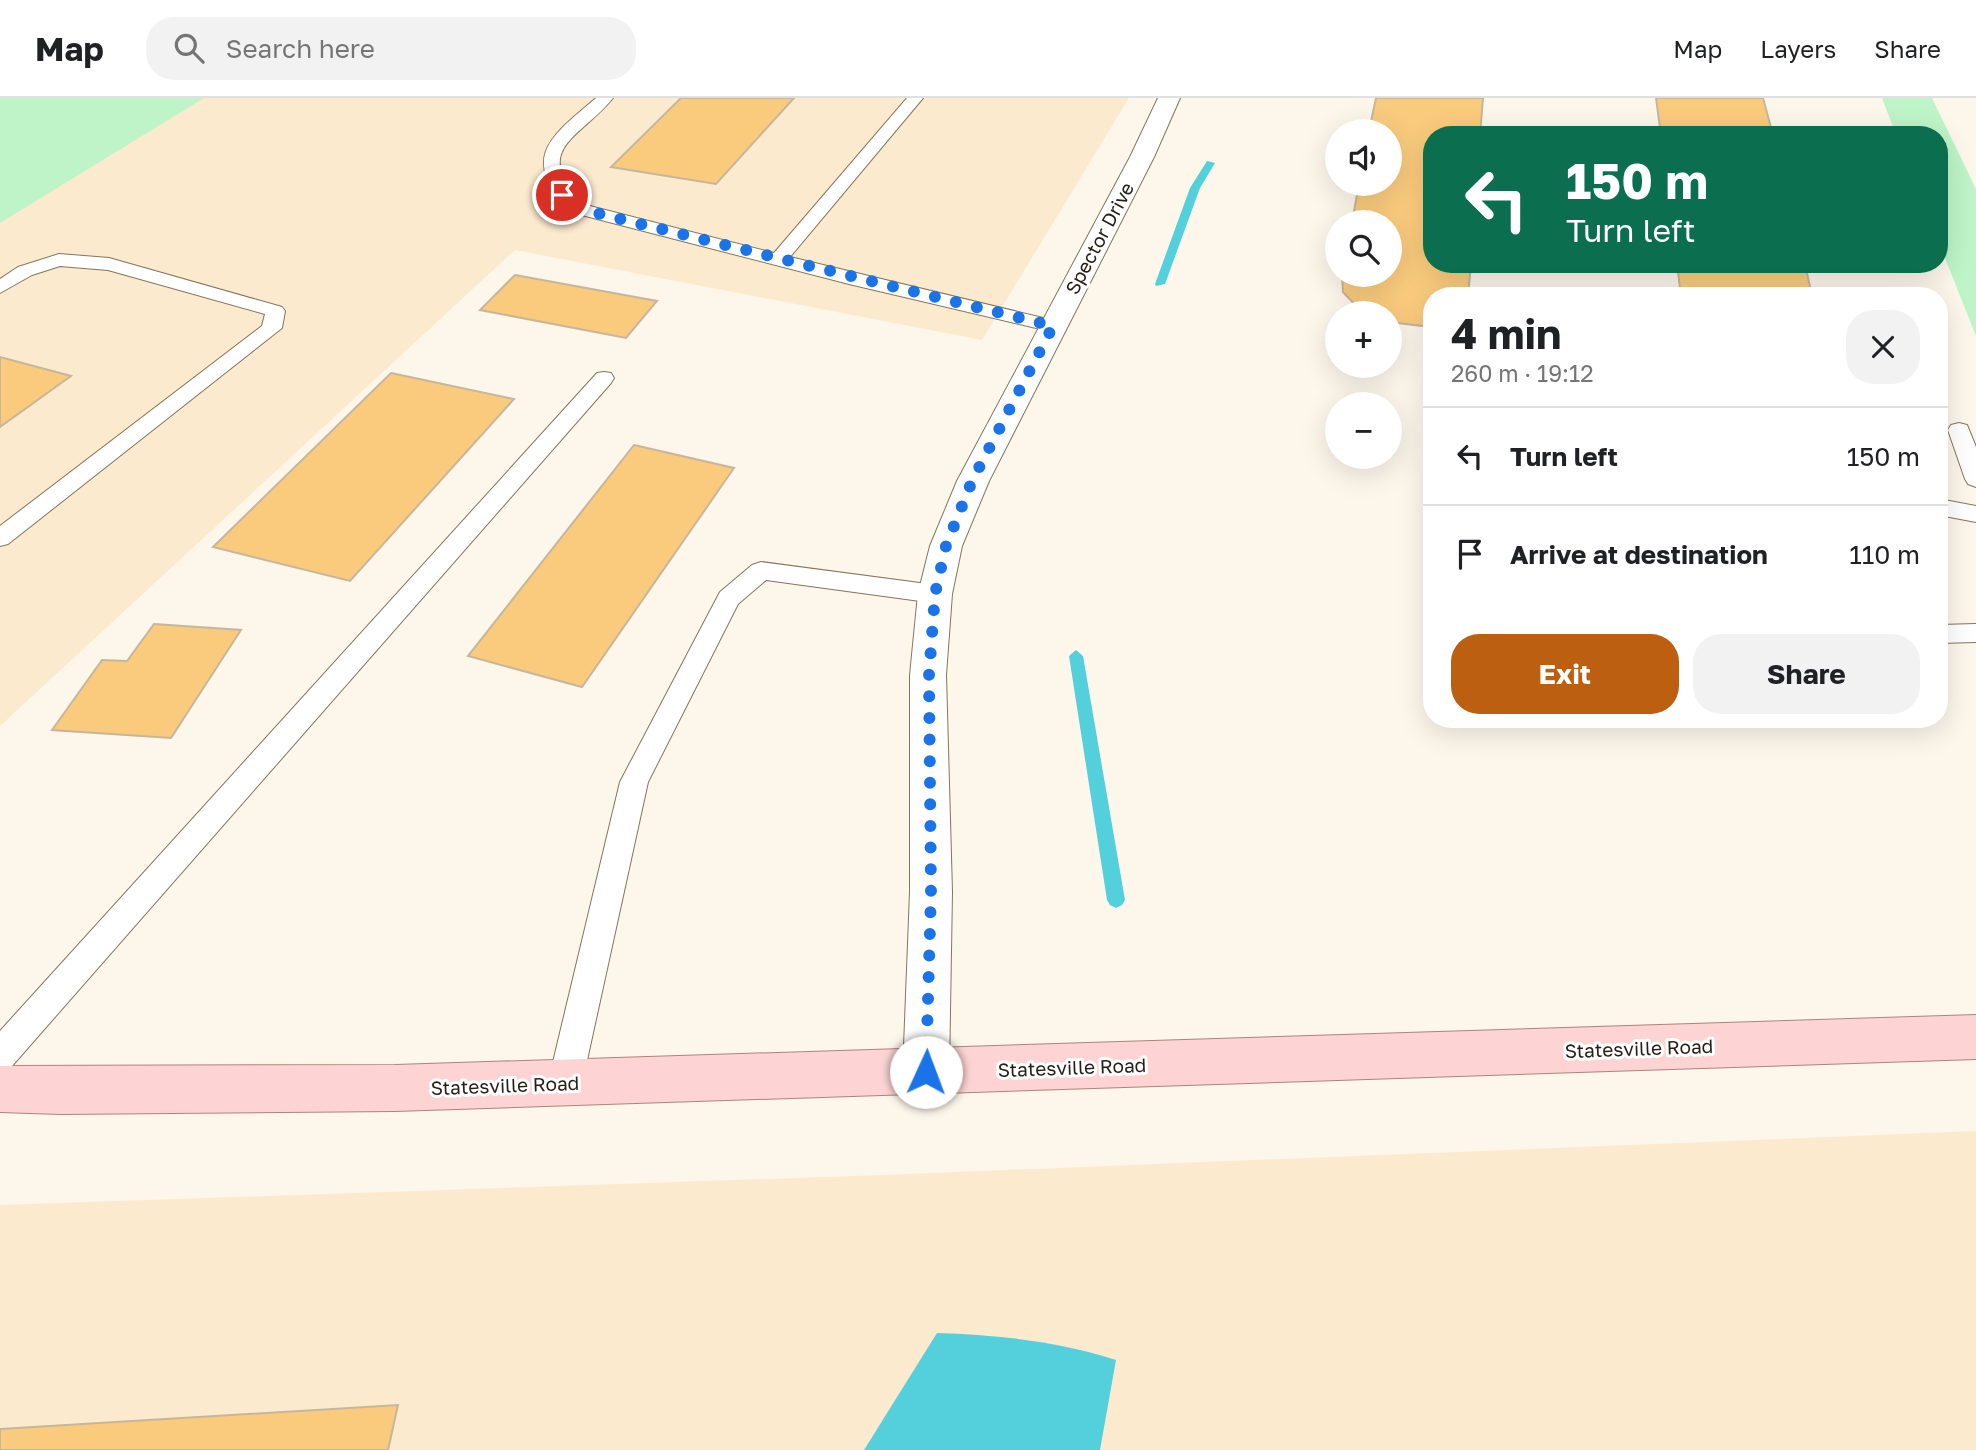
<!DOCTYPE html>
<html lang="en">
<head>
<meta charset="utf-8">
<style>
  body { margin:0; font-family:"Golos Text",sans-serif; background:#f2f2f2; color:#202124; height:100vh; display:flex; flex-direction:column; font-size:26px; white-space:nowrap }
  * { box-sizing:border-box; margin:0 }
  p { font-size:23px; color:#757577 }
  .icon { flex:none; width:38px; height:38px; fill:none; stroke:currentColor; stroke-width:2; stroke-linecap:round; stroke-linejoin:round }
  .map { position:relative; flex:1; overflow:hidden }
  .panel { position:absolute; left:1423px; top:189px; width:525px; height:441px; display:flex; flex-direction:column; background:#fff; border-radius:28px; box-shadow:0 7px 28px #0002 }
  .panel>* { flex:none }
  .top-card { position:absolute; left:1423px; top:28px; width:525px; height:147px; border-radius:28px; box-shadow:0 7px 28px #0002; background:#0b6e4f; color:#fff; overflow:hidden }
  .fabs { position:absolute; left:1325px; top:21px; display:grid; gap:14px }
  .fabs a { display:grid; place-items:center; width:77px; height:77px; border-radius:50%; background:#fff; box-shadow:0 7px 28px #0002; font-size:35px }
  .pin { position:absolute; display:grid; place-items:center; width:60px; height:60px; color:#fff; margin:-30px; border:4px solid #fff; border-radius:50%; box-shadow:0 2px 7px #0007 }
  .me { position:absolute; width:77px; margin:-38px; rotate:2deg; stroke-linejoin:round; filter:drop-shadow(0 0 5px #0008) }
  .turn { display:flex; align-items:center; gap:24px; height:147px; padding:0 28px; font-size:32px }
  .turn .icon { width:91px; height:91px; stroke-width:2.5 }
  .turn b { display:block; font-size:49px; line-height:60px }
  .round { display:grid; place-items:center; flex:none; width:74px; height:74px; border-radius:28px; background:#f2f2f2 }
  .overview { display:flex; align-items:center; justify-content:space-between; height:119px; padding:0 28px }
  h1 { font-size:42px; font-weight:700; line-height:52px }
  .button { display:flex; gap:14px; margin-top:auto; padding:14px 28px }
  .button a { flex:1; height:80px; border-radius:28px; background:#bc5f10; color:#fff; font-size:28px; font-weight:700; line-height:80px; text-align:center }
  .button a+a { background:#f2f2f2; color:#202124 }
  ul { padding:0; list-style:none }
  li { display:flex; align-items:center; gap:21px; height:98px; padding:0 28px; border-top:2px solid #e0e0e0 }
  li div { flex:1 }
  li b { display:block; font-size:26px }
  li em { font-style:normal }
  header { display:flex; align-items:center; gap:42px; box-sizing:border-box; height:98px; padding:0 35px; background:#fff; border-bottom:2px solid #e0e0e0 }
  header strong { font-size:33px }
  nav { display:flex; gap:38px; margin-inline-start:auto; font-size:24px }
  .search { width:490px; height:63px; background:#f2f2f2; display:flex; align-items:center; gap:18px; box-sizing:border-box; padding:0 24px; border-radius:28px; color:#757577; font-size:26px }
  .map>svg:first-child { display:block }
</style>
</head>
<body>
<header>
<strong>Map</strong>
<div class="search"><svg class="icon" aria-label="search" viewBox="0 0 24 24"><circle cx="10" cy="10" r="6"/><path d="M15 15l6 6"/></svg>Search here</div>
<nav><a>Map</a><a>Layers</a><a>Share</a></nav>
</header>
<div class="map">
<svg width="1976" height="1352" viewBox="0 0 1976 1352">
  <rect width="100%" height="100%" fill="#fdf6eb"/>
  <path fill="#fceace" d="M193 0H1129L982 242 515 152 0 628V111Z
    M1976 1033V1352H0V1107L884 1077Z"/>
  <path fill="#bef4c8" d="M0 0H204L0 125Z
    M1882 0H1932L1976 91V238L1939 145V37H1896Z"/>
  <path fill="#54d0dc" d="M937 1235C998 1237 1058 1243 1116 1262L1100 1352H864Z"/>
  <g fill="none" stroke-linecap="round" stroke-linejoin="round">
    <path fill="#54d0dc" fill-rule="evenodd" d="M1207 63 1215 65 1200 90 1165 186 1156 188 1155 186 1190 90Z
      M1076 552 1083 558 1125 802 1122 807 1116 810 1110 807 1107 802 1069 558Z"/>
  </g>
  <path fill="#facb7d" stroke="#c7b69b" stroke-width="2" d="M681 0H794L716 86 611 69Z
    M1376 0H1483L1480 37H1432V166H1471L1468 198H1432L1431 229 1390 224V215H1367L1357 209 1343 194 1342 177H1390V124H1352L1359 86H1390V33H1369Z
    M1656 0H1763L1773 37H1661Z
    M1677 166H1805L1812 198H1681Z
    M515 177 657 203 626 240 480 212Z
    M0 259 71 278 0 329Z
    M391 275 514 301 350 483 213 449Z
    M634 347 734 370 582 589 468 558Z
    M154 526 241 532 171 640 52 632 102 562 127 563Z
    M398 1307 388 1352H0V1331Z"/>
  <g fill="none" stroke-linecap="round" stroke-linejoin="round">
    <g stroke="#85765d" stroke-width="2">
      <path id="lane" d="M596 0H613C581 40 530 50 582 106L774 155 907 0H923L790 159 1060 224 1063 228 1060 232 1053 234 849 186 570 114C520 59 549 40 596 0Z
        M59 156 109 160 282 209 285 213 282 230 8 446 0 448V428L262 228 265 216 108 172 60 168 32 177 0 195V181L18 169Z
        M604 274 611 275 614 280 611 285 12 968 0 973V933L597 275Z
        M1959 325 1967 327 1976 349V389L1968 386 1965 381 1948 332 1951 327Z
        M1939 401 1976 408V424L1939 417Z
        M761 464 935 487 944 490 947 496 944 502 935 505 766 482 738 506 648 684 582 985 577 997 565 1001 553 997 548 985 620 684 720 494 752 467Z
        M1976 526V544L1939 545V527Z"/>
    </g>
    <g stroke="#85765d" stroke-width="2">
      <path id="street" d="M1158 0H1180L1154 59 989 383 962 448 952 496 946 577 952 794 949 974 942 990 926 996 910 990 903 974 910 794V577L918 496 930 448 957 383 1130 59Z"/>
    </g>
    <g stroke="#b0827d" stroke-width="2">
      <path id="primary" d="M1976 917V961L395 1013 60 1016 0 1014V968L395 967Z"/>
    </g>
    <use href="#lane" fill="#fff" fill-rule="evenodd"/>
    <use href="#street" fill="#fff" fill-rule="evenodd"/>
    <use href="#primary" fill="#fdd4d3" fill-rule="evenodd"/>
  </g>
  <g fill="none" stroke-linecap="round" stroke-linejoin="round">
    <path stroke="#1a73e8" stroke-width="12" stroke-dasharray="0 21.6" d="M562 97 576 110 1053 228 972 383 946 448 935 496 929 577 931 794 926 974"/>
  </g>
  <g text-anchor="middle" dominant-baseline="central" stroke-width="6" stroke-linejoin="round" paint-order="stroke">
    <g font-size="19" fill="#241e14" stroke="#fff">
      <text transform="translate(1099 140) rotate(-62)">Spector Drive</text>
      <text transform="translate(1639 950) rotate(-2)">Statesville Road</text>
      <text transform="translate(1072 969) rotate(-2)">Statesville Road</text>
      <text transform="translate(505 987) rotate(-2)">Statesville Road</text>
    </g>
  </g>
</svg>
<div class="fabs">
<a><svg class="icon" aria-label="sound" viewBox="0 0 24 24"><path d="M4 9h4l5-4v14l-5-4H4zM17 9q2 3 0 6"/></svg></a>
<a><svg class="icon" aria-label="search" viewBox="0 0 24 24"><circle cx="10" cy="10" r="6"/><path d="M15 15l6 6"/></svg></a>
<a>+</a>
<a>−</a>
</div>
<div class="pin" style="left:562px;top:97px;background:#d93025"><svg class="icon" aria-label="arrive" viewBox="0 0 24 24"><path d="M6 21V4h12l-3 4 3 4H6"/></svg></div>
<svg class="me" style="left:926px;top:974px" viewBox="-20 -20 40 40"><circle r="19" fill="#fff"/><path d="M0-13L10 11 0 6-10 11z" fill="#1a73e8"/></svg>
<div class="top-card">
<div class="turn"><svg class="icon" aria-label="left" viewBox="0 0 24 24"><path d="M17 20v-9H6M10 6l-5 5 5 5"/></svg><div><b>150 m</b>Turn left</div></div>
</div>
<section class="panel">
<div class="overview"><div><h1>4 min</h1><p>260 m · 19:12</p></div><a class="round"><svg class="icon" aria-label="close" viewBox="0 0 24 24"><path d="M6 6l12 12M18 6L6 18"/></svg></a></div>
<ul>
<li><svg class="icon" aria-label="left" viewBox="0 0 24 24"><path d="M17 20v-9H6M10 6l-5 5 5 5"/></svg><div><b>Turn left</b></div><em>150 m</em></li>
<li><svg class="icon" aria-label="arrive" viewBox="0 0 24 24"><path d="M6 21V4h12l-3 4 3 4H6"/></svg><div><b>Arrive at destination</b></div><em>110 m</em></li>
</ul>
<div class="button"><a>Exit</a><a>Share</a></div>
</section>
</div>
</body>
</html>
